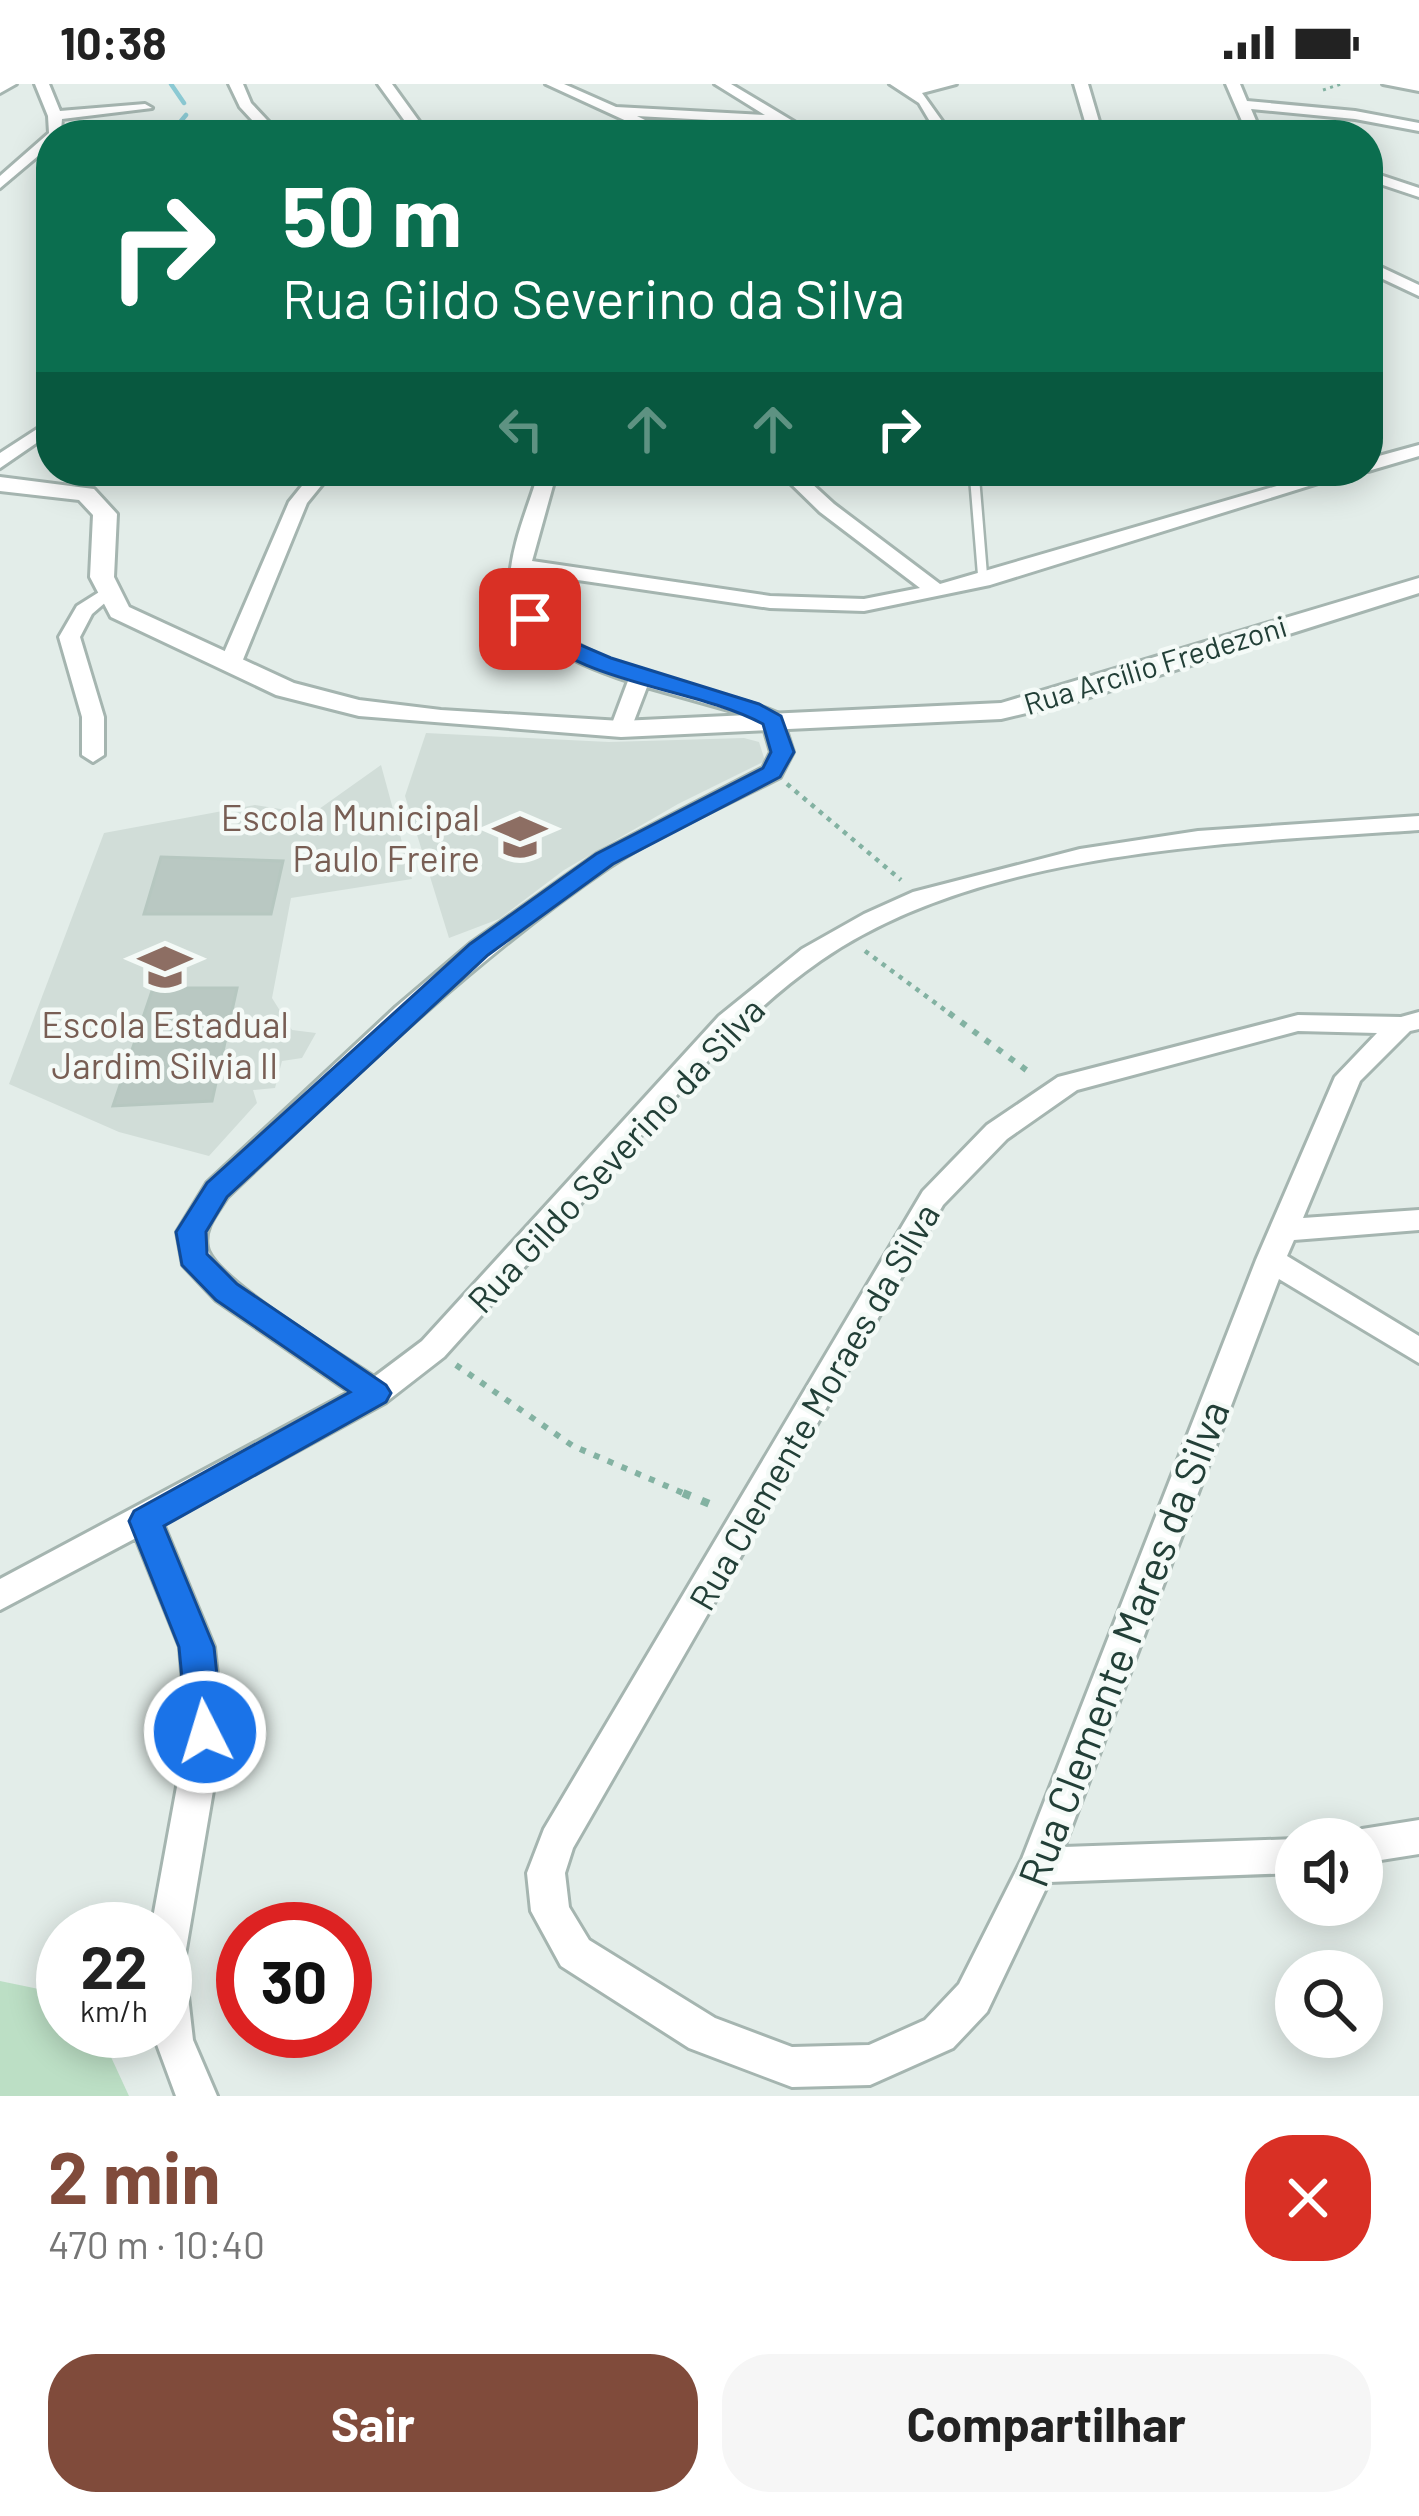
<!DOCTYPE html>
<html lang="pt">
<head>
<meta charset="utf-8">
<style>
  body { margin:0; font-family:Barlow,sans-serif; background:#f6f6f6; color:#222; height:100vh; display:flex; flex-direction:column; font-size:45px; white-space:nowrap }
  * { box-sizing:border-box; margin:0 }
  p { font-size:39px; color:#767676 }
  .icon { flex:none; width:66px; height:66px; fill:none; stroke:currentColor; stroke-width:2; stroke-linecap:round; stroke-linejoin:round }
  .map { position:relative; height:2012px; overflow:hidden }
  .panel { display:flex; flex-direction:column; background:#fff; flex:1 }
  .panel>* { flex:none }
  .banner { position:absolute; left:36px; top:36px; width:1347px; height:366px; border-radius:48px; box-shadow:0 6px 30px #0003; background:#0b6e4f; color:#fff; overflow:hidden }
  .fabs { position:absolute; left:1275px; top:1734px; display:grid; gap:24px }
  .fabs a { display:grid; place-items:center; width:108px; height:108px; border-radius:50%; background:#fff; box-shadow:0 6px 30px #0003; font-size:60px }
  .speed { position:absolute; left:36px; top:1818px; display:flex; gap:24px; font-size:60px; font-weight:700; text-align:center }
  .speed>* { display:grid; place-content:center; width:156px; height:156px; border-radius:50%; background:#fff; box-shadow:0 6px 30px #0003; line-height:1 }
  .speed small { font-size:30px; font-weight:400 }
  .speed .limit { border:18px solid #d22; background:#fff; color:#111 }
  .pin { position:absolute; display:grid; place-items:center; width:102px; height:102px; color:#fff; margin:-51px; border-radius:24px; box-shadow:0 6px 18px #0006 }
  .me { position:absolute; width:132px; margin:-66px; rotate:355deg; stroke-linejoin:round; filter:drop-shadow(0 0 9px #0008) }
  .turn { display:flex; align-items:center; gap:42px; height:252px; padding:0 48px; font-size:54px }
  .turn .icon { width:156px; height:156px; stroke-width:2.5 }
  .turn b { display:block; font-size:84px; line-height:102px }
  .lanes { display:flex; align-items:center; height:114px; padding:0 48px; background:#0003; justify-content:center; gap:60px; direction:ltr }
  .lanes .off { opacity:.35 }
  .round { display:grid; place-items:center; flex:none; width:126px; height:126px; border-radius:48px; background:#f6f6f6 }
  .summary { display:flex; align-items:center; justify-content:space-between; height:204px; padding:0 48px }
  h1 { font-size:72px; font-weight:700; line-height:90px; color:#804b3b }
  .primary-button { display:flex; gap:24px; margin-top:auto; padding:24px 48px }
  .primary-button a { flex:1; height:138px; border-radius:48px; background:#804b3b; color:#fff; font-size:48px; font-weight:700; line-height:138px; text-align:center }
  .primary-button a+a { background:#f6f6f6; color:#222 }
  .status { display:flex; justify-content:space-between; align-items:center; height:84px; padding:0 60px; background:#fff; direction:ltr }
  .status svg { height:33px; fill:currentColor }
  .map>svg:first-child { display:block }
</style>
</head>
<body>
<div class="status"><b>10:38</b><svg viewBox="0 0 49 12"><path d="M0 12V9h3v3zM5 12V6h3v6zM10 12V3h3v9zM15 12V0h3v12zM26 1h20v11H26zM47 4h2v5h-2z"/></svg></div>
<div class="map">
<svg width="1419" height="2012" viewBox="0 0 1419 2012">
  <rect width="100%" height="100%" fill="#e3ede9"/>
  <path fill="#d1ddd8" d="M426 649 609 658 744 654 759 658 765 677 678 720 564 786 499 835 449 854 405 712Z
    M381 681 412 795 291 814 272 914 292 946 316 949 302 974 282 977 275 1004 253 1006 257 1019 209 1072 119 1048 9 1000 104 749 255 721 312 730Z"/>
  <path fill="#bcdfc5" d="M0 1897 63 1910V1947H99L129 2012H0Z"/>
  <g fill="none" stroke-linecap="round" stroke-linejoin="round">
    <path stroke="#8bc9d3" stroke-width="4.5" d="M171 0 184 19
      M186 31 181 37 206 51"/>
  </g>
  <path fill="#b9c8c2" stroke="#b6c7c0" stroke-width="3" d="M161 773 283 777 271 830H144Z
    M153 904H237L212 1017 113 1022Z"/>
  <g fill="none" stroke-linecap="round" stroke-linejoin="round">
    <g stroke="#a5b5b0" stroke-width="14">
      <path id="service" d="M974 387 983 497"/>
    </g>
    <g stroke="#a5b5b0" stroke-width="6">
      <path id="minor" d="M0 0H16L0 9Z
        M35 0H49L60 27 145 20 152 24 62 35 61 47 51 51V61L0 104V92L49 49 48 32Z
        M229 0H243L251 19 281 51H266L240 23Z
        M378 0H392L429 51H415Z
        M546 0H564L616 23 765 31 715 0H731L816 51H799L780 40 637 32 675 51H657Z
        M890 0H956L922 9 952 51H938L919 19Z
        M1074 0H1088L1103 51H1089Z
        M1226 0H1240L1247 17 1355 27 1419 39V47L1355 35 1251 25 1262 51H1248Z
        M1383 0H1419V7Z
        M1368 87 1419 104V113L1368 96Z
        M1368 177 1419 201V212L1368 188Z
        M51 336V349L0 384V369Z
        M1419 361V372L1368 387V375Z
        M314 387H333L307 419 242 578 231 584 224 582 220 578 289 418Z
        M539 387H557L532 477 770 512 864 515 920 504 820 428 778 387H798L834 420 940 500 1328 387H1357L990 501 864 527 770 524 530 489C526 584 716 599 781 631L793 668 780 693C724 722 662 748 609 783 469 879 350 996 227 1113 217 1129 203 1144 207 1163 212 1194 343 1272 374 1293L422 1257 719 932 802 865 864 830 913 808 1080 765 1198 747 1419 732V746C1229 759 981 765 820 877 749 926 695 991 638 1055 573 1128 509 1201 444 1273L386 1318 163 1440 214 1563 223 1648 184 1877 193 1956 217 2012H176L152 1947H165V1845H151L187 1648 180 1563 136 1454 0 1526V1495L350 1308 216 1216 183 1181 177 1148 207 1099 396 923 470 860 597 770 763 684 771 668 763 640 743 630 647 603 629 650H613L610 645 628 597C583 582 507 554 510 495 512 458 529 422 539 387Z
        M104 505 114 511 92 530 80 553 104 633V671L93 678 82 671V633L59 553 77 522Z
        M1419 928V945L1410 947 1360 997 1303 1134 1419 1126V1146L1294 1156 1287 1172 1419 1252V1279L1279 1195 1064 1763 1296 1755V1789L1049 1798 987 1928 953 1964 870 2001 792 2003 689 1964 561 1882 531 1827 527 1789 544 1745 923 1107 987 1041 1058 993 1298 931 1401 933ZM1298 947 1377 949 1335 993 1256 1176 1022 1775 959 1900 925 1936 869 1961 792 1963 715 1934 589 1856 569 1823 565 1789 573 1764 943 1121 1007 1055 1077 1006Z
        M1419 1736V1770L1362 1779V1755H1346L1362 1745Z"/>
    </g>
    <g stroke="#a5b5b0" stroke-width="6">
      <path id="tertiary" d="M0 393 94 405 117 430 114 493 129 523 294 599 359 616 441 626 621 637 1001 619 1419 494V509L1077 617 1001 635 621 653 359 632 276 611 111 533 90 493 93 431 79 416 0 407Z"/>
    </g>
    <path stroke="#83b2a2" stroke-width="3" stroke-dasharray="3 4.5" stroke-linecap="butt" d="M1323 6 1341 0"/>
    <path stroke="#83b2a2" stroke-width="4.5" stroke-dasharray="4.5 6" stroke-linecap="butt" d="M787 700 901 796
      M865 867 953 932"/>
    <path stroke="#83b2a2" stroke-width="6" stroke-dasharray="6 9" stroke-linecap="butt" d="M949 929 1033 991
      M456 1281 573 1362 690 1412"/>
    <path stroke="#83b2a2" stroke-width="8" stroke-dasharray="8 12" stroke-linecap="butt" d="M683 1409 717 1423"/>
    <use href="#service" stroke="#fff" stroke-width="9"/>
    <use href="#minor" fill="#fff" fill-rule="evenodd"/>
    <use href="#tertiary" fill="#fff" fill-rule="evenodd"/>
  </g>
  <path fill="#1a73e8" stroke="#114b97" stroke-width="3" d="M530 529 564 554 611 574 759 620 781 632 794 668 780 693 613 780 488 871 227 1113 206 1148 207 1170 237 1200 386 1301 391 1309 386 1318 164 1442 214 1563 223 1648 218 1660 205 1664 192 1660 187 1648 179 1563 129 1437 134 1427 350 1308 216 1216 182 1181 176 1148 207 1099 470 860 596 770 763 684 771 668 763 640C687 600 579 603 519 535Z"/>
  <defs>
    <g id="school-bare" transform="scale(4.14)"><path d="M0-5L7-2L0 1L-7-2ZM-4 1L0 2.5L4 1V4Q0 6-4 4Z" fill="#8d6e63" stroke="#f4faf7" stroke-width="2.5" paint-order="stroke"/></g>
  </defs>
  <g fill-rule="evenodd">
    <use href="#school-bare" x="520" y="753"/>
    <use href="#school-bare" x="165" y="883"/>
  </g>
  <g text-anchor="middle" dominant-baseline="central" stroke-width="9" stroke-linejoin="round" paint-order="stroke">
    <g font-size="30" fill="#223f37" stroke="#f4faf7">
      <text transform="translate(1155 580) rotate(-17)">Rua Arcílio Fredezoni</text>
    </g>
    <g font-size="36" fill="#785e54" stroke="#f4faf7" text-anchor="end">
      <text x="480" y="732">Escola Municipal<tspan x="480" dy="41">Paulo Freire</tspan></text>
      <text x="165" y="939" text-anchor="middle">Escola Estadual<tspan x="165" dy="41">Jardim Silvia II</tspan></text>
    </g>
    <g font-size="36" fill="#223f37" stroke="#f4faf7">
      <text transform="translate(615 1070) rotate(-47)">Rua Gildo Severino da Silva</text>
      <text transform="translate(813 1322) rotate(-60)">Rua Clemente Moraes da Silva</text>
    </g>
    <g font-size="42" fill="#223f37" stroke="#f4faf7">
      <text transform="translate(1122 1559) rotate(-69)">Rua Clemente Mares da Silva</text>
    </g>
  </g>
</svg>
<div class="fabs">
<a><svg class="icon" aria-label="sound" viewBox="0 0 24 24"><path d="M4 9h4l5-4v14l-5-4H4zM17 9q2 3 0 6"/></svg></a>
<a><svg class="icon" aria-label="search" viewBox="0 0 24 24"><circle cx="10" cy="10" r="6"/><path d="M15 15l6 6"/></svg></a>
</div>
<div class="speed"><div>22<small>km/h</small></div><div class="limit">30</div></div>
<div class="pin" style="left:530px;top:535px;background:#d93025"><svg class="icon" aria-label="arrive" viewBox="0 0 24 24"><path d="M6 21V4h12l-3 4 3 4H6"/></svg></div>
<svg class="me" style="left:205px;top:1648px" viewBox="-20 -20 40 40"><circle r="17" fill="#1a73e8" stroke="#fff" stroke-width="3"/><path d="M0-11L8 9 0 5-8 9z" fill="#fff"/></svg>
<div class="banner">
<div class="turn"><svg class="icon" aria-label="right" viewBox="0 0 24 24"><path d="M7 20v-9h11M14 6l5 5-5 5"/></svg><div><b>50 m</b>Rua Gildo Severino da Silva</div></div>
<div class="lanes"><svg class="icon off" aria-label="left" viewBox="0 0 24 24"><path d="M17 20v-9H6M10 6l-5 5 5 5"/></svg><svg class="icon off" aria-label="ahead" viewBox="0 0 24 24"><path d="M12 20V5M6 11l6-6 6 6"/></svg><svg class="icon off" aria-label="ahead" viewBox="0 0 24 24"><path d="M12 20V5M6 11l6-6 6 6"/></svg><svg class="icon" aria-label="right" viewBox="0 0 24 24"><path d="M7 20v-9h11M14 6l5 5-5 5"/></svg></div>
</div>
</div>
<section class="panel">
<div class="summary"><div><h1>2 min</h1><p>470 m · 10:40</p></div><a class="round" style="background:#d93025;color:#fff"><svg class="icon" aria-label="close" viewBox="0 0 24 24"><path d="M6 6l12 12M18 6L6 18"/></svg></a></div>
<div class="primary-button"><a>Sair</a><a>Compartilhar</a></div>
</section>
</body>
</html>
